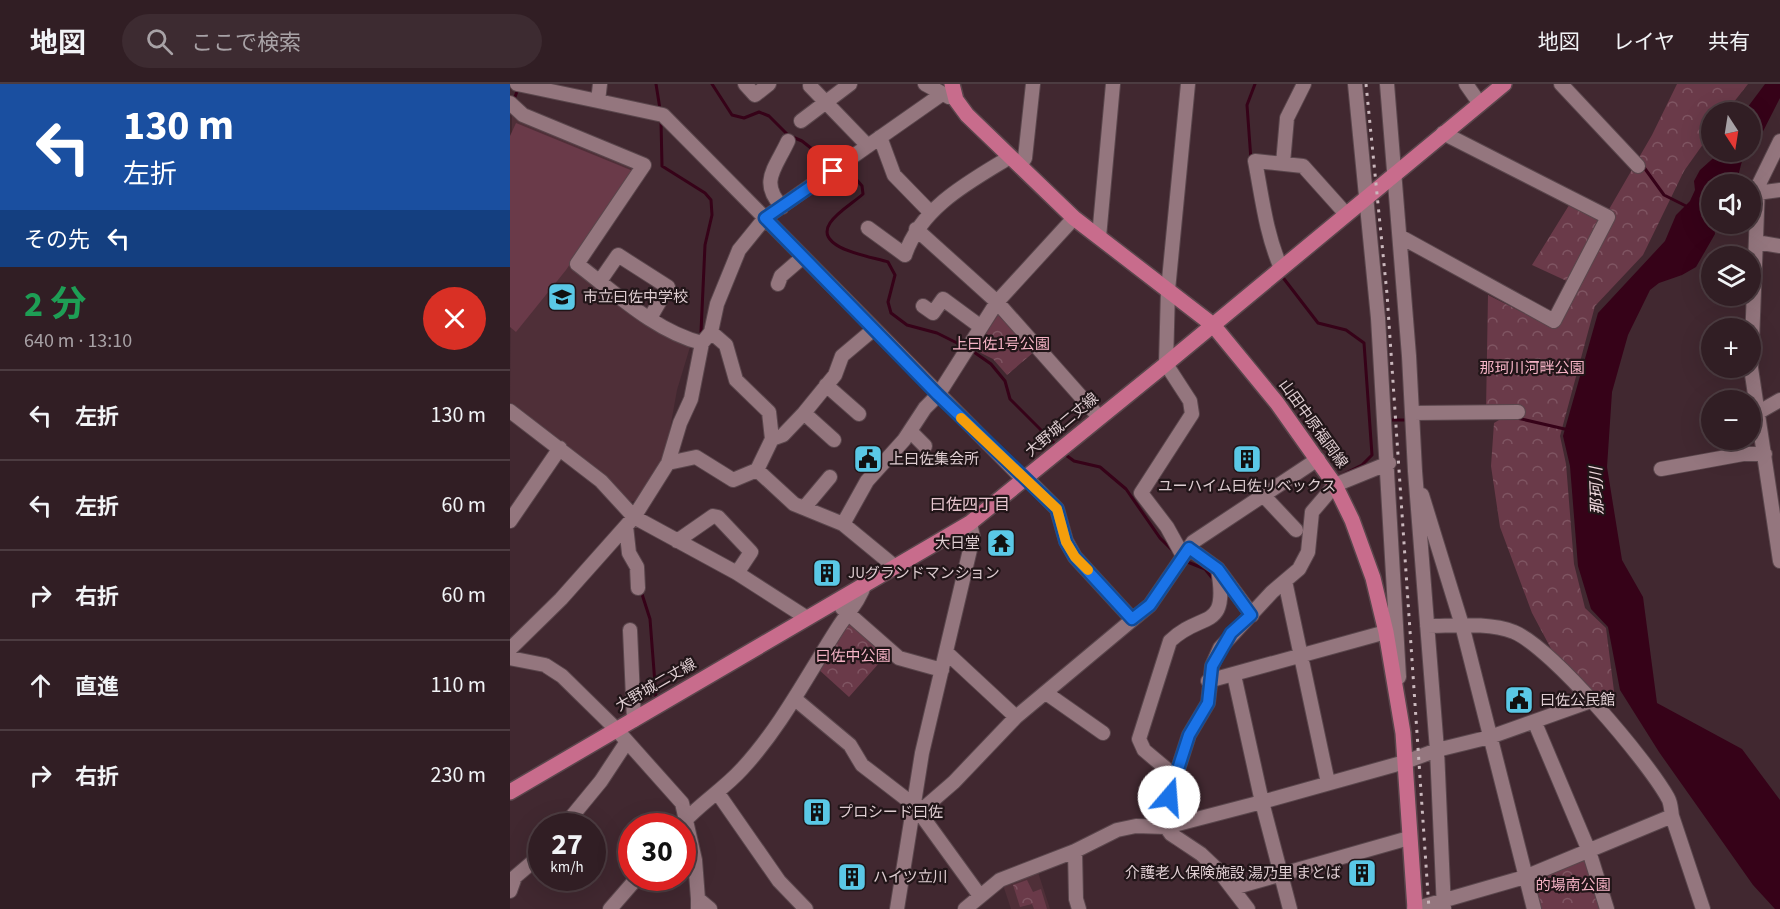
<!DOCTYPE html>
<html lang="ja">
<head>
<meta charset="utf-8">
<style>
  body { margin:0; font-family:"Source Sans 3","Noto Sans JP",sans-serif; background:#3d2b31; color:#f1f3f6; height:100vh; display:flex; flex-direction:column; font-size:22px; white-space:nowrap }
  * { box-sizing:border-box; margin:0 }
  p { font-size:20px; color:#a8a2a6 }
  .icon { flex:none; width:33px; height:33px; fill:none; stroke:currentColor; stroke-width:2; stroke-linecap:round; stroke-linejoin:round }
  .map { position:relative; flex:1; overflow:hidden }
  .drawer { display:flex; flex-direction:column; background:#311e24; width:510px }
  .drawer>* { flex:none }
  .banner { background:#1a4fa0; color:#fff; overflow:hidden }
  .needle { width:39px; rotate:168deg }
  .tools { position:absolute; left:1191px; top:18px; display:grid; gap:12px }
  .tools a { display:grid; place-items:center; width:60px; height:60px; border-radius:50%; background:#311e24; box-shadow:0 6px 24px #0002,0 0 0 2px #4c3c41; font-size:30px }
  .speed { position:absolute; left:18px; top:729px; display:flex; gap:12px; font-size:30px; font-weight:700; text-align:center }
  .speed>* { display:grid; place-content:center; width:78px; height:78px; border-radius:50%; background:#311e24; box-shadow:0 6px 24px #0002,0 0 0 2px #4c3c41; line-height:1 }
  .speed small { font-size:15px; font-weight:400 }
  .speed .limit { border:9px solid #d22; background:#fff; color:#111 }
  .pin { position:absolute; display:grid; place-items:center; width:51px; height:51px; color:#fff; margin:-26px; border-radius:12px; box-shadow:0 3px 9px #0006 }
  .me { position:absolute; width:66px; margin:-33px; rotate:18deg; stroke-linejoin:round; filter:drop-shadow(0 0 4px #0008) }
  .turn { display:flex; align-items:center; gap:21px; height:126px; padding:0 24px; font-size:27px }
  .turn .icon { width:78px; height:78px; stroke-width:2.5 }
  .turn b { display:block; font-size:42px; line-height:51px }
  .then { display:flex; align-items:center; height:57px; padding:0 24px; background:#0003; gap:12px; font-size:22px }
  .round { display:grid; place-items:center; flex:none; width:63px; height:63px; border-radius:32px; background:#3d2b31 }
  .overview { display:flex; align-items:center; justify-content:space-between; height:102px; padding:0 24px }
  h1 { font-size:36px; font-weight:700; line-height:45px; color:#1e9e55 }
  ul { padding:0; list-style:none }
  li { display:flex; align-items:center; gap:18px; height:90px; padding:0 24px; border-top:2px solid #4c3c41 }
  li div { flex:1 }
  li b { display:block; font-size:22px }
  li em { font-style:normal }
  header { display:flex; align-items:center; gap:36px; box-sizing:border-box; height:84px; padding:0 30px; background:#311e24; border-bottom:2px solid #4c3c41 }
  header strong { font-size:28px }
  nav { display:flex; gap:33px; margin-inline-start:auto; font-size:21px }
  .search { width:420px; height:54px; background:#3d2b31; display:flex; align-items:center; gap:15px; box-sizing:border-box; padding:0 21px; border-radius:33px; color:#a8a2a6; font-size:22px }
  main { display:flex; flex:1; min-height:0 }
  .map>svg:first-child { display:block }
</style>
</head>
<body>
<header>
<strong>地図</strong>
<div class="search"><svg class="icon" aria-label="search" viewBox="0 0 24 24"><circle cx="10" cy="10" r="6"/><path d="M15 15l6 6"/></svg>ここで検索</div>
<nav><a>地図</a><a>レイヤ</a><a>共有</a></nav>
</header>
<main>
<section class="drawer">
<div class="banner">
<div class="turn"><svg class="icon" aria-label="left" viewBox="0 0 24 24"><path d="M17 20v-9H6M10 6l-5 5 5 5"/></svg><div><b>130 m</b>左折</div></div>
<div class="then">その先<svg class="icon" aria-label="left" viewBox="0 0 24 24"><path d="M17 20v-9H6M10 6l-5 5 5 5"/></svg></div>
</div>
<div class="overview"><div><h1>2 分</h1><p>640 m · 13:10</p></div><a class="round" style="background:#d93025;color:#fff"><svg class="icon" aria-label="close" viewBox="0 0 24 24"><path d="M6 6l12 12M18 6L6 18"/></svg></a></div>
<ul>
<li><svg class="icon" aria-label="left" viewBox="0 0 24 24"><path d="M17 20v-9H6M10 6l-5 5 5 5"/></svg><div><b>左折</b></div><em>130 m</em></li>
<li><svg class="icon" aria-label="left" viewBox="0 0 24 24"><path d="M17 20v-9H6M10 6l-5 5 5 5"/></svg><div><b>左折</b></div><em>60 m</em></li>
<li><svg class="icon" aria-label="right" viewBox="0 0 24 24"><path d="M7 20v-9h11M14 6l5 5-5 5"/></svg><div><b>右折</b></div><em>60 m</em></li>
<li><svg class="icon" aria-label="ahead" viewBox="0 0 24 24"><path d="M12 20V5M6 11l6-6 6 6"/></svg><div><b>直進</b></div><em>110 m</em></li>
<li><svg class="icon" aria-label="right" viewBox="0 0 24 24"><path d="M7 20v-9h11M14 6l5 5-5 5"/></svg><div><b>右折</b></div><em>230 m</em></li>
</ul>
</section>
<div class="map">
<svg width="1270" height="825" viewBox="0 0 1270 825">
  <defs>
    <pattern id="forest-crowns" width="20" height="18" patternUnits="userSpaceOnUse" patternTransform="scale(1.5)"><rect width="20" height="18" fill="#6a3a49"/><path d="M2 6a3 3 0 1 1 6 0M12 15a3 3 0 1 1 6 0" fill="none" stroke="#7f5562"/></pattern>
  </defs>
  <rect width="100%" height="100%" fill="#412830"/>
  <path fill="#4f2f38" d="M2 29 128 82 62 180 147 245 180 263 167 306 155 373 132 414 121 418 94 392 0 320Z
    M527 785 540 825H501L492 798Z"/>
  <path fill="url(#forest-crowns)" d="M1167 0H1238L1216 28H1202L1201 49 1174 87 1133 171 1085 222 1050 352 1056 380 1064 480 1075 524 1096 544 1105 615 1087 617 1046 574 1022 529 990 443 981 382 984 339 1004 327H976L978 211 1039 242 1061 199 1022 181 1061 118 1094 134 1142 51Z
    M488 231 524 268 497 291 483 275 465 266Z
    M339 530 378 569 339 613 307 584Z
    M1078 768 1096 825H1025L1017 794Z
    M517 796 523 808 531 805 537 825H524L522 820 510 823 503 801Z"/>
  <path fill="#6a3a49" d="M6 39 123 87 56 186 6 248 0 243V52Z"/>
  <path fill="#360218" d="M1255 0H1270V14L1243 67 1232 77 1226 100H1202V140H1204L1205 150 1186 183 1172 191 1149 199 1140 206 1118 251 1102 308 1097 383 1112 476 1133 513 1147 619 1232 665 1270 716V825H1265L1243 801 1149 668 1110 606 1098 543 1081 525 1068 482 1060 382 1053 352 1088 229 1155 157 1166 131 1180 117 1185 106 1184 97 1190 86 1210 68H1240V28H1234Z"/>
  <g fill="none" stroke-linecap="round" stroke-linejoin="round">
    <path stroke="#360218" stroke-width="3" d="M146 0 150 25
      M202 0 222 31 234 34 249 28 259 32 278 51 292 57 316 76 326 79
      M3 18 8 5
      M151 37 152 82 195 109 201 116 202 131 195 161 191 248
      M741 76 737 21 745 0
      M335 82 352 102 353 110C343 119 327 128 320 139 303 165 364 173 378 178L385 191 378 218 381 229 397 241 427 249 455 263
      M1133 82 1154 111 1178 123
      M771 191 808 239 836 246 854 259 862 371 852 381 826 394
      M461 266 481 280 495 297 500 315 547 362
      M1007 334 1059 346
      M878 336H899
      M553 369 564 377 590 383 616 405 650 454 665 469
      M805 415 814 404
      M675 477 695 485 703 495
      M131 507 140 535 146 613
      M646 685 658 697
      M648 737 652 718
      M664 760 678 769"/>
    <g stroke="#5a464c" stroke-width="16">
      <path id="minor" d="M7 0 88 17 90 0
        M235 0 245 11 259 0
        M415 0 439 13
        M845 0 868 234 889 593
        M877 0 899 272 905 387 927 666 934 825
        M956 0 970 20
        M1051 0 1128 82
        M300 2 358 62
        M88 17 153 31 514 396
        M0 19 13 31 134 81 67 180C104 208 146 248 192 259
        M291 37 340 0
        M370 53 384 91 420 128
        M1270 57 1248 102 1241 284 1270 477
        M773 79 777 34 794 0
        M510 82 515 74 523 0
        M1247 109 1270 106
        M272 123C249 98 265 85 278 57
        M358 144 395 171C411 123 459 98 500 73
        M406 145 487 218 589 333
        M589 153 603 0
        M891 153 1044 237 1098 133 933 49
        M1246 158 1270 162
        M771 184C756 150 752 113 745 77L793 82 836 130
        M90 197 108 171 158 203 140 234
        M268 200 271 192 293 173
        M413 222 423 229 433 215 471 243
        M316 301 349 330
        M0 327 91 397 124 433 227 489 297 534
        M1249 328 1270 316
        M294 329 324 356
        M902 329 1008 328
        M400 347 415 362
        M262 355 273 351 294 329 325 291 332 272 364 245
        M158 379 186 373 223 396 247 386 262 355 259 328 226 296 216 261 201 248
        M1151 385 1233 370H1255
        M247 386 284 420 333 440 384 482
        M516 394 547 425 556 457 565 473 622 535
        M753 411 786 446
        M912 411 952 541 1024 825
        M294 424 320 393
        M0 437 50 364
        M333 440 357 397 394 356 415 324 428 311 487 218 564 134
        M116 442 119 469 127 483 128 504
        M167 457 203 432 208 433 241 468 227 489
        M679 464 708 485 742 531
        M673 472 657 443 631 409 682 330 680 317 656 280 658 206 678 0
        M775 497 818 699
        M332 524 389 574 432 586
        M917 542C944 542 978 538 1004 548 1042 564 1137 676 1158 714 1161 719 1161 726 1162 732L1193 825
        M120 546 124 636
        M0 565 51 515 124 433 158 379 170 339 181 315 192 259 201 248 207 220 229 166 255 134 432 10
        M436 568 506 633
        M0 574 35 581 52 592 106 645 172 719 185 776 188 815
        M724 591 752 718 780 825
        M698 597 876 548
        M536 609 593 649
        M285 615 340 661 352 681 404 721 470 812
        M1025 639 1079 767 1097 825
        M666 693 634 666 629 655 660 557C692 526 719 549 708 485
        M207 708 269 797 296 825
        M404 721 414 724 444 698 506 633 640 521 683 458 808 375
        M171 741C189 720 213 706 232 685 271 643 298 590 329 542 339 527 350 516 355 499
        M54 742 91 697 116 659
        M723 804 899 754
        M0 807 5 793 32 770
        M100 825 127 794
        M188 825V815L200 825
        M387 825 412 669 463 453 460 439
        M455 825 490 796 565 767
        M569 825 566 815 565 767 607 746 626 742 656 743 752 718 895 678 927 666 980 653 1081 617
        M738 825 709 787 691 770 661 750 656 743 659 713 679 651 698 619 702 582 710 564 762 508 789 485 798 468 802 428 825 401 879 379
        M904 825 1015 793 1162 732"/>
    </g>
    <g stroke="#5a464c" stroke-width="18">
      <path id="major" d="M442 0 446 16 457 31 564 134 703 241 767 319 825 401 842 436 863 494 876 548 893 649 905 825
        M0 708 460 439 656 280 994 0"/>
    </g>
    <use href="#minor" stroke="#94767e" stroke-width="14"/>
    <use href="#major" stroke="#c86c8c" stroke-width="15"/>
    <path stroke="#cab8bd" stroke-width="3" stroke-dasharray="3 6" stroke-linecap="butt" d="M856 0 877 210 919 825"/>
  </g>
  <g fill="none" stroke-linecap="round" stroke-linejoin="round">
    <g stroke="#114b97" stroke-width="15">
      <path id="route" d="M323 87 255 134 428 311 547 425 556 458 565 473 622 535 640 521 679 464 708 485 741 531 721 549 702 582 698 619 679 651 659 713"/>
    </g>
    <use href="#route" stroke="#1a73e8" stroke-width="10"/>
    <path stroke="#f59e0b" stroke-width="10" d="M451 334 547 425 556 458 565 473 578 486"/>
  </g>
  <defs>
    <g id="school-square" transform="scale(1.5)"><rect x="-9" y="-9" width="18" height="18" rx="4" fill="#5ac8e6" stroke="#211518"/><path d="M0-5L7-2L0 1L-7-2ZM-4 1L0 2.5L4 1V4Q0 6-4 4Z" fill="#111"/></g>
    <g id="civic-square" transform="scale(1.5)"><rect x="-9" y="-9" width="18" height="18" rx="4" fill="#5ac8e6" stroke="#211518"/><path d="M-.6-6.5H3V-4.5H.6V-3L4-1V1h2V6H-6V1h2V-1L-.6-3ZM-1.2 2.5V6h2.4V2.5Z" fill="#111"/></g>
    <g id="building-square" transform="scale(1.5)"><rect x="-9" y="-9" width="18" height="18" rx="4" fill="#5ac8e6" stroke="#211518"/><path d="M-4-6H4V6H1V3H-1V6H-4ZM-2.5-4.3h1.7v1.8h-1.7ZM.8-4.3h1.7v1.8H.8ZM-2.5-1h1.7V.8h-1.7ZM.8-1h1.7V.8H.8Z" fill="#111"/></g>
    <g id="temple-square" transform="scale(1.5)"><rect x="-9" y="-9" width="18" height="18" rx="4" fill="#5ac8e6" stroke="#211518"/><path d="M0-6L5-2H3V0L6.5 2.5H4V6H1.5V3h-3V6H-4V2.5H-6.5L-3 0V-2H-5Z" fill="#111"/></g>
  </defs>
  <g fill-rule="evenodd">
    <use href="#school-square" x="52" y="213"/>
    <use href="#civic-square" x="358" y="375"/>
    <use href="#building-square" x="737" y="375"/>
    <use href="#temple-square" x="491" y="459"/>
    <use href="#building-square" x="317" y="489"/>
    <use href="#civic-square" x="1009" y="616"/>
    <use href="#building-square" x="307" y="728"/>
    <use href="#building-square" x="852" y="789"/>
    <use href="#building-square" x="342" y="793"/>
  </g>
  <g text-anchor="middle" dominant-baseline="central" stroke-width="4.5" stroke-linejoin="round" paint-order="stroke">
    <g font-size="15" fill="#decdd1" stroke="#211518" text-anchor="start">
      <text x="73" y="213">市立曰佐中学校</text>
      <text x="379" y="375">上曰佐集会所</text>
      <text x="737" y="402" text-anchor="middle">ユーハイム曰佐リベックス</text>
      <text x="470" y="459" text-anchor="end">大日堂</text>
      <text x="338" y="489">JUグランドマンション</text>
      <text x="1030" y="616">曰佐公民館</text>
      <text x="328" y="728">プロシード曰佐</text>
      <text x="831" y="789" text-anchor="end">介護老人保険施設 湯乃里 まとば</text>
      <text x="363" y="793">ハイツ立川</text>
    </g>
    <g font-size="15" fill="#f5b3c5" stroke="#211518">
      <text x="491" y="260">上曰佐1号公園</text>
      <text x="1022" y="284">那珂川河畔公園</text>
      <text x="343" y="572">曰佐中公園</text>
      <text x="1063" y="801">的場南公園</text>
    </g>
    <g font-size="15" fill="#decdd1" stroke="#211518">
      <text transform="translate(803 340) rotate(54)">山田中原福岡線</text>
      <text transform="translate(552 341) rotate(-40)">大野城二丈線</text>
      <text transform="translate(146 601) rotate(-30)">大野城二丈線</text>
    </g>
    <g font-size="16" font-style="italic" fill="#f1dadf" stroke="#211518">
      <text transform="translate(1087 407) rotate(-92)">那珂川</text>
    </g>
    <g font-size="16" fill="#e6c5ce" stroke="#211518">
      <text x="460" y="421">曰佐四丁目</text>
    </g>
  </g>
</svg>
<div class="tools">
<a><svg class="needle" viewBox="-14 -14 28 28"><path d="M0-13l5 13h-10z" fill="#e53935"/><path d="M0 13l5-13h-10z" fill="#a8a2a6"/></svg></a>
<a><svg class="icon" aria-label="sound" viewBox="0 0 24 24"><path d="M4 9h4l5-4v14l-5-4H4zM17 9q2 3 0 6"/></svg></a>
<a><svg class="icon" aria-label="layers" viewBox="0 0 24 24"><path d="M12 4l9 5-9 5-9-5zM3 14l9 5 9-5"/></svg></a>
<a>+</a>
<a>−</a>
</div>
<div class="speed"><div>27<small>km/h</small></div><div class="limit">30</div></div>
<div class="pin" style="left:323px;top:87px;background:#d93025"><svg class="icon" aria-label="arrive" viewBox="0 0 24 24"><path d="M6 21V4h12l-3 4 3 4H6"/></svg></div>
<svg class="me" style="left:659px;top:713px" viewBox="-20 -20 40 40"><circle r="19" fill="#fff"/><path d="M0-13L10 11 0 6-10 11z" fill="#1a73e8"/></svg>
</div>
</main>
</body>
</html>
